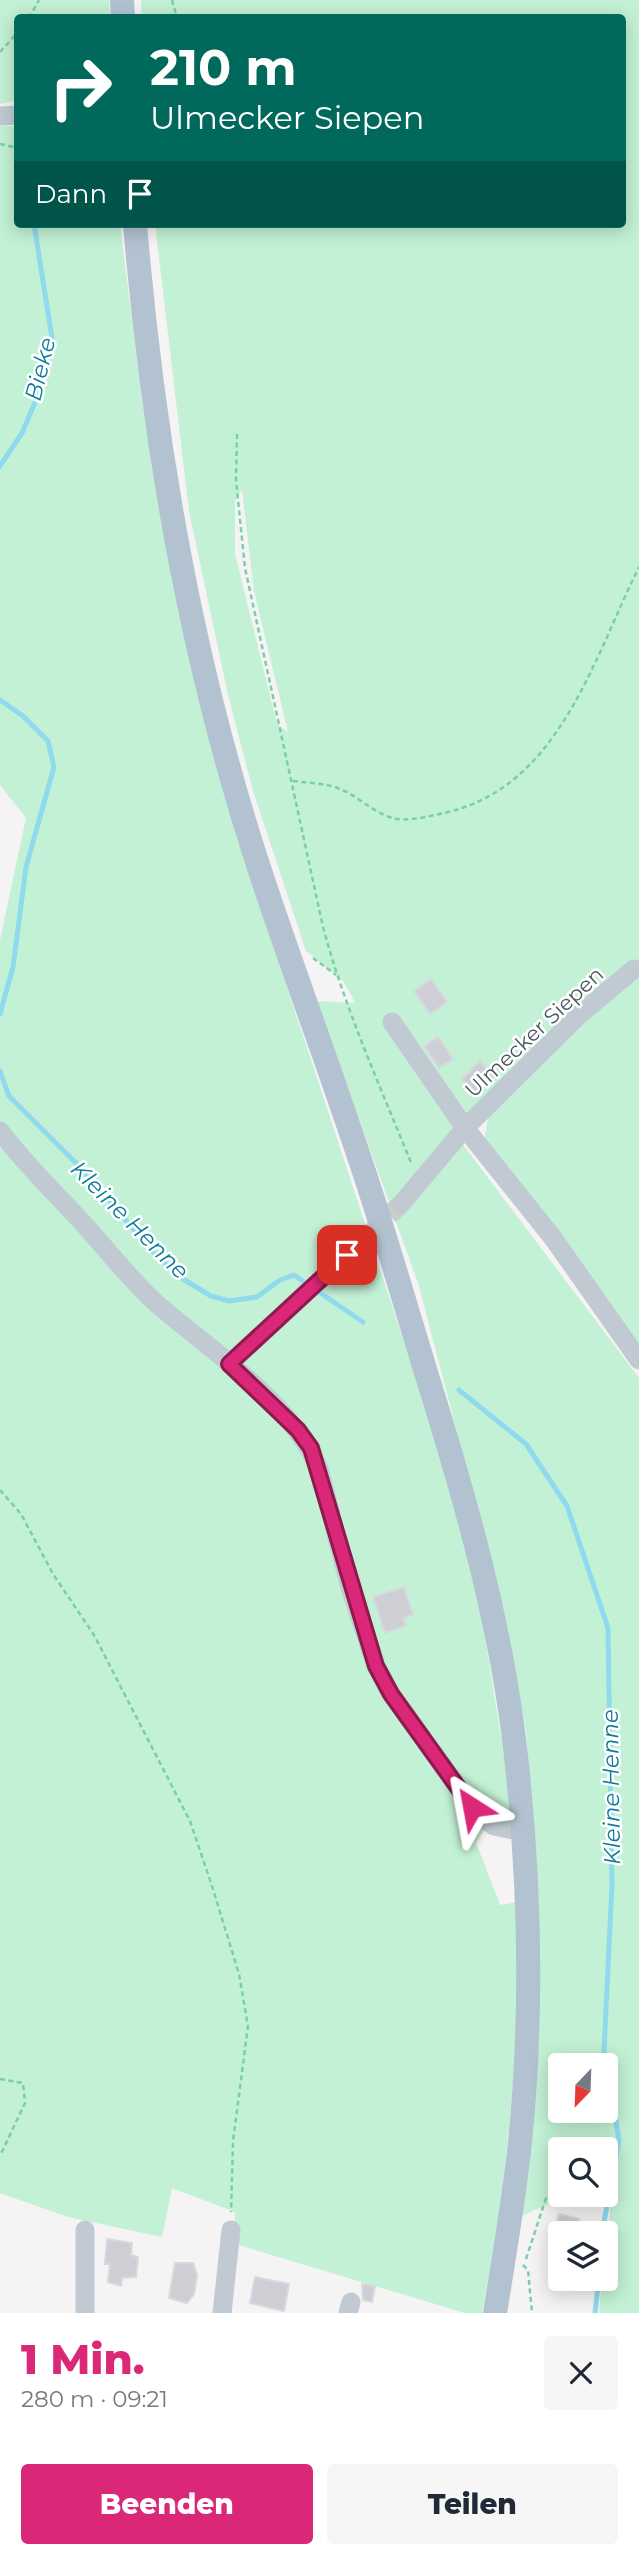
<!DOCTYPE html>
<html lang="de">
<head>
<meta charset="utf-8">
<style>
  body { margin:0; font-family:Montserrat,sans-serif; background:#f6f6f7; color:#1f2937; height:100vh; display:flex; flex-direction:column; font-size:26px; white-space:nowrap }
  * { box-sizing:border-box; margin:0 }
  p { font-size:23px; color:#747a83 }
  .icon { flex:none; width:38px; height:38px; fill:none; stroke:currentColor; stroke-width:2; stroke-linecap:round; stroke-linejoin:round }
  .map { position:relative; height:2313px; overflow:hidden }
  .details { display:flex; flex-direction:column; background:#fff; flex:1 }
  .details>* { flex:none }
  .top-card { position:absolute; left:14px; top:14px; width:612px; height:214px; border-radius:7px; box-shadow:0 4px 18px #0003; background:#00695c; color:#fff; overflow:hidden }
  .needle { width:46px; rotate:203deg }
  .tools { position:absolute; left:548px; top:2053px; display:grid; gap:14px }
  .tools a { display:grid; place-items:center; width:70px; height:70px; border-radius:7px; background:#fff; box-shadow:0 4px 18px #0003; font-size:35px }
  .pin { position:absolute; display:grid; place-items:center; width:60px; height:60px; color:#fff; margin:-30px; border-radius:14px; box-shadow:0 4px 10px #0006 }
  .me { position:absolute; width:77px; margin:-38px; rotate:326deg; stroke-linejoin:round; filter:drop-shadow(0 0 5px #0008) }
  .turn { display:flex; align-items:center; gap:24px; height:147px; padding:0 21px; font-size:32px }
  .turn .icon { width:91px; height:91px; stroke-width:2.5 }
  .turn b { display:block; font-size:49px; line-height:60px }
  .then { display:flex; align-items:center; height:66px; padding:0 21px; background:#0003; gap:14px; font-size:26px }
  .round { display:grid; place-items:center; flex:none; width:74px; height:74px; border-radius:7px; background:#f6f6f7 }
  .summary { display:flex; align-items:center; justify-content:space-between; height:119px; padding:0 21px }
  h1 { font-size:42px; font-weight:800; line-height:52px; color:#db2777 }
  .action { display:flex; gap:14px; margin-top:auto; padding:14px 21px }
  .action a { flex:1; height:80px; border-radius:7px; background:#db2777; color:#fff; font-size:28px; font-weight:800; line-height:80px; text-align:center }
  .action a+a { background:#f6f6f7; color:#1f2937 }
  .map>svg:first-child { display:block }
</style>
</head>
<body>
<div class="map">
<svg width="639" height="2313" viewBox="0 0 639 2313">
  <rect width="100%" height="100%" fill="#f5f3f3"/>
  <path fill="#c3f1d5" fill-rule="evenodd" d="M0 0H109L110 17 18 18 17 100 0 104Z
    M141 0H639V1351L484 1141 489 1112 452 1130 639 1378V2313H599L602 2279 606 2278 612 2176 606 2178V2149H560V2194L570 2195 521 2216 537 1887 526 1731 505 1617 419 1286 317 1001 355 1003 344 982 306 951 253 791 228 695 189 511 155 224H623V18H142ZM242 490 254 591 288 732 277 724 235 554V501ZM560 2065H606V2110H560Z
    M0 126H17L18 224H120L142 402 228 796 288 990 435 1436 478 1593 511 1799 506 1819 493 1818 476 1842 500 1905 518 1902C522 2039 507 2179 482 2313H465L235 2244V2212L172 2188 162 2237 68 2217 0 2193V940L26 818 0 785Z"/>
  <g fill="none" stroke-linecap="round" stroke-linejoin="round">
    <path stroke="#90daee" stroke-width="5" d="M0 466 22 433 39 393 52 338 34 224
      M0 700 23 716 48 741 54 767 26 867 13 967 0 1014
      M0 1071 9 1096 82 1169 155 1254 183 1279 211 1296 229 1301 257 1297 280 1280 294 1275 363 1322
      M459 1390 526 1444 567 1506 608 1628 612 1885 604 2050 619 2140 602 2233
      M595 2313 599 2278"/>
  </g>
  <path fill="#cdcfd5" stroke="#d7d9de" stroke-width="2" d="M431 979 447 1002 430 1014 414 991Z
    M438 1037 453 1059 439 1068 424 1046Z
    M480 1061 495 1076 476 1094 462 1079Z
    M404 1587 413 1615 403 1618 406 1626 385 1633 373 1597Z
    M559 2214 579 2219 577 2233H554Z
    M107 2239 132 2243 131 2255 138 2257 136 2277 122 2278 121 2286 108 2282 110 2264H105Z
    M175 2263H193L197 2275 194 2294 187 2303 169 2298Z
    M255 2277 289 2284 284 2311 250 2303Z
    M362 2284 375 2286 372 2302 363 2300Z"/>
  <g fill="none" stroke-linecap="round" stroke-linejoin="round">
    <path stroke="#caccce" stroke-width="19" stroke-dasharray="19 10" stroke-linecap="butt" d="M347 1255 401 1204"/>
    <path stroke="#7ad0a6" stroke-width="2.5" stroke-dasharray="5 3.5" stroke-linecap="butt" d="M172 0 177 18
      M29 18 39 0
      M0 52 18 32
      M0 144 18 148
      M237 434 236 480 245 568 323 927C345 1009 380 1086 412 1165
      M293 781C309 783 326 783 340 789 360 797 375 815 397 819 412 821 430 816 444 813 559 788 593 659 639 567
      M313 958 336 975
      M0 1490 21 1514 53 1574 94 1635 190 1821 212 1886 239 1974 248 2026 233 2141 231 2212
      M0 2079 23 2083 25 2103 0 2156
      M526 2259 547 2195
      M523 2265 528 2270 532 2313"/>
    <path stroke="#c1cad2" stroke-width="19" d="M0 116 18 115
      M392 1022 465 1128 578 1016 634 969
      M0 1131C25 1164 53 1191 81 1221 106 1248 129 1279 157 1304 211 1351 291 1401 319 1469L350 1587 376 1666 391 1694 478 1815 494 1826 523 1832
      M401 1204 465 1128 553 1238 639 1360
      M229 1364 347 1255
      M85 2313V2230
      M222 2313 231 2230
      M348 2313 351 2302"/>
    <path stroke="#b3c2d1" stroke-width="24" d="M122 0 123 18
      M135 224C153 441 191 660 259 868 295 977 336 1084 371 1193 391 1255 409 1317 428 1379 466 1501 502 1627 516 1756 530 1884 533 2013 520 2142 514 2199 504 2256 495 2313"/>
  </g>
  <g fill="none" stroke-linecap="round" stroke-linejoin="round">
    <g stroke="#8e194d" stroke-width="18">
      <path id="route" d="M347 1255 229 1364 298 1430 311 1448 376 1666 391 1694 472 1807"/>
    </g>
    <use href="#route" stroke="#db2777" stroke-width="12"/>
  </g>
  <g text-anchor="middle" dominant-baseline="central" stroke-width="5" stroke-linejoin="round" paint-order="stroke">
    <g font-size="21" fill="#4a5661" stroke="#fff">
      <text transform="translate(534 1032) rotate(-43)">Ulmecker Siepen</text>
    </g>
    <g font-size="23" font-style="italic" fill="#0c7c9b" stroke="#fff">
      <text transform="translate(40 369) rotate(-76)">Bieke</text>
      <text transform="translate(130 1220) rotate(45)">Kleine Henne</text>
      <text transform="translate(611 1787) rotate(-91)">Kleine Henne</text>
    </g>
  </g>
</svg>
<div class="tools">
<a><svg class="needle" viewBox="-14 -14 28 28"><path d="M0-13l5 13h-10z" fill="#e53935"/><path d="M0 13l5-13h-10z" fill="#747a83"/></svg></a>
<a><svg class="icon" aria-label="search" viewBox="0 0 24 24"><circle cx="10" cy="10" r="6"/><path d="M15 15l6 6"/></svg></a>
<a><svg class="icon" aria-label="layers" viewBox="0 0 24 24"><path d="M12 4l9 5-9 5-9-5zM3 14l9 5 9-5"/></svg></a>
</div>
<div class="pin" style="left:347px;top:1255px;background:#d93025"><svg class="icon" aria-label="arrive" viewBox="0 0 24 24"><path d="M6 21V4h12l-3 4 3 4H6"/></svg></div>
<svg class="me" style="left:472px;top:1807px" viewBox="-20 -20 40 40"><path d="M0-17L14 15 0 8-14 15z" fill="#db2777" stroke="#fff" stroke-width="4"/></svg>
<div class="top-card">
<div class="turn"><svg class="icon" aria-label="right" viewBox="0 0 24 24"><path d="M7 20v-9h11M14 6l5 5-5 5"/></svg><div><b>210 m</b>Ulmecker Siepen</div></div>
<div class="then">Dann<svg class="icon" aria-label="arrive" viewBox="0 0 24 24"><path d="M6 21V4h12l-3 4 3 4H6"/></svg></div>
</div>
</div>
<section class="details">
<div class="summary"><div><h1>1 Min.</h1><p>280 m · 09:21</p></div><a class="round"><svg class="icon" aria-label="close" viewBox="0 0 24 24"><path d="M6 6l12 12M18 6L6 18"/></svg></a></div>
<div class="action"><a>Beenden</a><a>Teilen</a></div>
</section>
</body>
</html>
